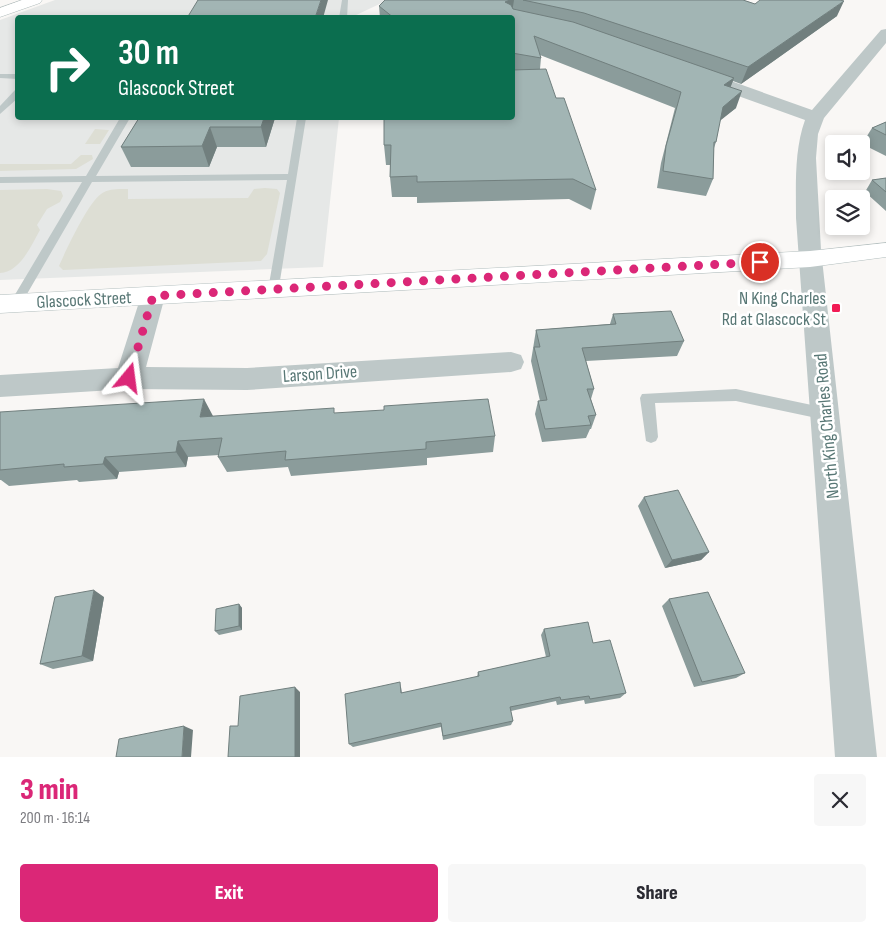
<!DOCTYPE html>
<html lang="en">
<head>
<meta charset="utf-8">
<style>
  body { margin:0; font-family:"Sofia Sans Condensed",sans-serif; background:#f7f7f7; color:#2b2b33; height:100vh; display:flex; flex-direction:column; font-size:19px; white-space:nowrap }
  * { box-sizing:border-box; margin:0 }
  p { font-size:16px; color:#7c7c81 }
  .icon { flex:none; width:28px; height:28px; fill:none; stroke:currentColor; stroke-width:2; stroke-linecap:round; stroke-linejoin:round }
  .map { position:relative; height:757px; overflow:hidden }
  .side { display:flex; flex-direction:column; background:#fff; flex:1 }
  .side>* { flex:none }
  .guide { position:absolute; left:15px; top:15px; width:500px; height:105px; border-radius:5px; box-shadow:0 2px 8px #0003; background:#0b6e4f; color:#fff; overflow:hidden }
  .tools { position:absolute; left:825px; top:135px; display:grid; gap:10px }
  .tools a { display:grid; place-items:center; width:45px; height:45px; border-radius:5px; background:#fff; box-shadow:0 2px 8px #0003; font-size:25px }
  .pin { position:absolute; display:grid; place-items:center; width:42px; height:42px; color:#fff; margin:-21px; border:2px solid #fff; border-radius:50%; box-shadow:0 1px 5px #0007 }
  .me { position:absolute; width:55px; margin:-28px; rotate:16deg; stroke-linejoin:round; filter:drop-shadow(0 0 4px #0008) }
  .turn { display:flex; align-items:center; gap:18px; height:105px; padding:0 20px; font-size:22px }
  .turn .icon { width:65px; height:65px; stroke-width:2.5 }
  .turn b { display:block; font-size:35px; line-height:42px }
  .round { display:grid; place-items:center; flex:none; width:52px; height:52px; border-radius:5px; background:#f7f7f7 }
  .head { display:flex; align-items:center; justify-content:space-between; height:85px; padding:0 20px }
  h1 { font-size:30px; font-weight:800; line-height:38px; color:#db2777 }
  .cta { display:flex; gap:10px; margin-top:auto; padding:10px 20px }
  .cta a { flex:1; height:58px; border-radius:5px; background:#db2777; color:#fff; font-size:20px; font-weight:800; line-height:58px; text-align:center }
  .cta a+a { background:#f7f7f7; color:#2b2b33 }
  .map>svg:first-child { display:block }
</style>
</head>
<body>
<div class="map">
<svg width="886" height="757" viewBox="0 0 886 757">
  <rect width="100%" height="100%" fill="#f9f7f5"/>
  <path fill="#e6e8e7" d="M55 0H388L352 17 18 18V118H339L323 267 0 280V20Z"/>
  <path fill="#ddded4" d="M95 129 109 130 100 144H85Z
    M81 155H92L93 159 76 169 0 171V164H71Z
    M265 188 277 189 280 193 267 254 261 261 63 270 59 266C66 250 88 203 101 194 109 188 120 189 128 189V199L248 198 254 189Z
    M47 189 61 191 63 196 60 202 47 209 37 225 40 230C31 246 20 272 0 273V190Z"/>
  <g fill="none" stroke-linecap="round" stroke-linejoin="round">
    <g stroke="#b1bdbd" stroke-width="1">
      <path id="secondary" d="M886 243V257L810 267 0 313V295L810 251Z"/>
    </g>
    <g stroke="#b0bbbb" stroke-width="1">
      <path id="primary" d="M22 0H42L40 3 0 17V8Z"/>
    </g>
    <path fill="#bec8c8" fill-rule="evenodd" d="M342 0H348L347 18H339Z
      M0 74H18V79L0 78Z
      M15 90H18V98L0 114V106Z
      M120 118H130L96 176 288 174 297 118H306L278 293H270L268 290 287 180 92 182 20 306H12L10 303 82 182 0 183V177L86 176Z
      M736 389 826 408 831 410 833 414 831 418 826 420 736 401 655 403 658 437 656 441 651 443 646 441 640 398 642 394Z"/>
    <path fill="#bec8c8" fill-rule="evenodd" d="M886 29V43L824 118 818 134 816 158 821 250 877 757H835L796 218C796 185 794 151 805 120L702 83 700 79 702 75H714L812 110 881 30Z
      M153 287 162 290 165 296 146 367 247 368 511 352 521 355 524 362 521 369 511 372 247 390 129 389 0 397V375L118 368 141 296 144 290Z"/>
    <use href="#secondary" fill="#fff" fill-rule="evenodd"/>
    <use href="#primary" fill="#fff" fill-rule="evenodd"/>
  </g>
  <path fill="#8b9c9b" d="M385 0H743L755 4 837 16 741 84 733 81 730 87 736 108 720 120 716 142 714 148 713 179 706 196 657 188 661 163 675 108 540 55 541 58 540 69 556 98 596 190 591 210 569 199 417 203V197H392L390 177V165H386L384 145 512 70V18H380L379 6Z
    M139 118H275L266 147H217L209 167H131L121 147Z
    M886 122V156L862 144 872 128Z
    M886 178V211L865 192 872 180Z
    M613 314 684 341 677 356 586 361 594 389 591 399 596 415 591 429H590L586 438 542 442 535 414 538 401H540L531 361 536 330 610 324Z
    M0 412 213 416 335 413 495 436 493 452 427 458V465L291 476 288 467 227 472 218 457 219 455 188 457 186 467 119 472 117 479 79 482 77 480 9 486 1 480H0Z
    M644 497 709 552 701 560 665 568 638 506Z
    M104 597 93 661 53 669 40 664Z
    M669 599 745 673 736 678 694 687 662 606Z
    M239 604 242 608V630L219 635 215 631Z
    M544 629 593 643 626 693 620 698 585 704 584 700 557 705 556 701 511 711 513 721 511 725 443 740 441 727 353 747 349 744 401 687 402 693 477 677 478 672 546 657 541 635Z"/>
  <path fill="#717f7e" d="M321 0H328L323 18H315Z
    M510 0H514L512 13 505 2Z
    M844 1 837 16 741 84 748 67Z
    M734 78 728 94 724 85Z
    M742 91 736 108 716 124 723 107Z
    M264 118H275L266 147 261 127Z
    M210 127 217 147 209 167 202 146Z
    M204 399 213 416 200 417Z
    M178 441 188 457 186 467 176 452Z
    M105 457 119 472 117 479 103 464Z
    M709 552 701 560 665 568 672 560Z
    M94 590 104 597 93 661 82 656Z
    M239 604 242 608V630L239 626Z
    M295 687 300 692V757H295Z
    M184 726 193 730 191 757H182Z"/>
  <path fill="#a2b5b4" stroke="#717f7e" d="M198 0H321L315 18H187Z
    M385 0H510L505 2 511 5 513 9 573 22 734 78 724 85 742 91 723 107 716 142H714L713 179 663 171 666 146 681 92 534 36 541 58 512 53V18H394L379 6Z
    M523 0H743L755 4 760 0H840L844 1 748 67 584 13Z
    M546 69 556 98H564L596 190 573 179 417 182V176L390 177 391 145H384V118H512V70Z
    M139 118H264L261 127H210L202 146 121 147Z
    M886 122V135L872 128Z
    M886 178V192L872 180Z
    M671 311 684 341 582 348 594 389H587L596 415 588 416 591 425 545 429 538 401 547 400 534 347H540L536 330 616 324 613 314Z
    M204 399 200 417 334 408V413L384 410V406L488 399 495 436 426 442V449L285 460 286 451 218 457 222 438 178 441 176 452 105 457 103 464 64 467V464L0 470V412Z
    M678 490 709 552 672 560 644 497Z
    M94 590 82 656 40 664 55 597Z
    M708 592 745 673 702 682 669 599Z
    M239 604V626L215 631 216 609Z
    M588 622 593 643 610 640 626 693 590 699 589 696 561 700 560 697 510 707 513 721 443 736 441 723 349 744 345 694 400 682 401 693 479 676 478 672 550 656 544 629Z
    M295 687V757H228L230 726H238L240 696Z
    M184 726 182 757H116L119 739Z"/>
  <g fill="none" stroke-linecap="round" stroke-linejoin="round">
    <path stroke="#db2777" stroke-width="9" stroke-dasharray="0 16.2" d="M129 378 153 296 760 262"/>
  </g>
  <rect fill="#f21c55" stroke="#fff" stroke-width="2" x="831" y="303" width="10" height="10" rx="2.5"/>
  <g text-anchor="middle" dominant-baseline="central" stroke-width="5" stroke-linejoin="round" paint-order="stroke">
    <g font-size="18" fill="#587775" stroke="#fff" text-anchor="end">
      <text x="826" y="298">N King Charles<tspan x="826" dy="21">Rd at Glascock St</tspan></text>
    </g>
    <g font-size="18" fill="#587775" stroke="#fff">
      <text transform="translate(84 300) rotate(-3)">Glascock Street</text>
      <text transform="translate(320 374) rotate(-4)">Larson Drive</text>
      <text transform="translate(827 426) rotate(-95)">North King Charles Road</text>
    </g>
  </g>
</svg>
<div class="tools">
<a><svg class="icon" aria-label="sound" viewBox="0 0 24 24"><path d="M4 9h4l5-4v14l-5-4H4zM17 9q2 3 0 6"/></svg></a>
<a><svg class="icon" aria-label="layers" viewBox="0 0 24 24"><path d="M12 4l9 5-9 5-9-5zM3 14l9 5 9-5"/></svg></a>
</div>
<div class="pin" style="left:760px;top:262px;background:#d93025"><svg class="icon" aria-label="arrive" viewBox="0 0 24 24"><path d="M6 21V4h12l-3 4 3 4H6"/></svg></div>
<svg class="me" style="left:129px;top:378px" viewBox="-20 -20 40 40"><path d="M0-17L14 15 0 8-14 15z" fill="#db2777" stroke="#fff" stroke-width="4"/></svg>
<div class="guide">
<div class="turn"><svg class="icon" aria-label="right" viewBox="0 0 24 24"><path d="M7 20v-9h11M14 6l5 5-5 5"/></svg><div><b>30 m</b>Glascock Street</div></div>
</div>
</div>
<section class="side">
<div class="head"><div><h1>3 min</h1><p>200 m · 16:14</p></div><a class="round"><svg class="icon" aria-label="close" viewBox="0 0 24 24"><path d="M6 6l12 12M18 6L6 18"/></svg></a></div>
<div class="cta"><a>Exit</a><a>Share</a></div>
</section>
</body>
</html>
